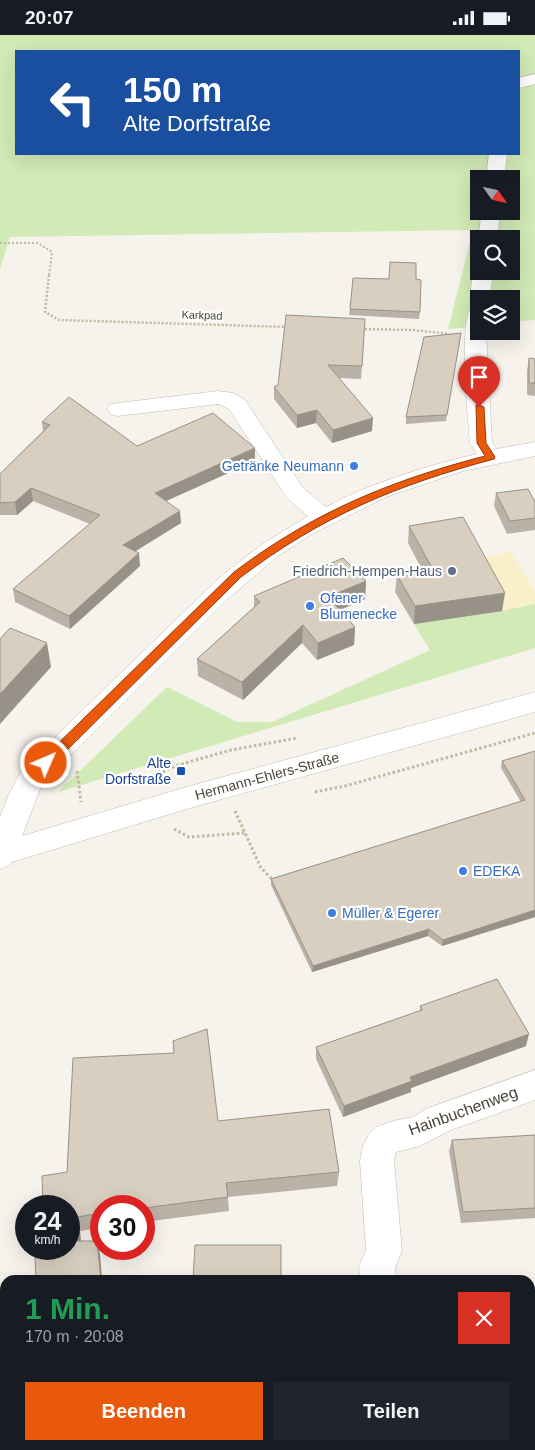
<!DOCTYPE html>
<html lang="de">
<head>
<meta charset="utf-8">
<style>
  body { margin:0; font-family:Helvetica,sans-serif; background:#20242c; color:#f1f3f6; height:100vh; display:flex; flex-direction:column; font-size:19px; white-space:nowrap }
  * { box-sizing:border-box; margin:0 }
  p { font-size:16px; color:#9ea1a6 }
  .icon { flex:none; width:28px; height:28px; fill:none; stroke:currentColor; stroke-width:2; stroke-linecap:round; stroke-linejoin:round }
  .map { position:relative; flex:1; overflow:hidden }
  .side { position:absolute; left:0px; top:1240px; width:535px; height:175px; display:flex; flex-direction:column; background:#171b24; border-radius:15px 15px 0 0; box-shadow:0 5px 20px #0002 }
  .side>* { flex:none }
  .hud { position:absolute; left:15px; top:15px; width:505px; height:105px; border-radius:0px; box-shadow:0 5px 20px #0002; background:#1a4fa0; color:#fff; overflow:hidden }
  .needle { width:32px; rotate:124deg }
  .buttons { position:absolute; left:470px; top:135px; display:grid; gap:10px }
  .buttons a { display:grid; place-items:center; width:50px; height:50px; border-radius:0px; background:#171b24; box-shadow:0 5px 20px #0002; font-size:25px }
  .speed { position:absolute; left:15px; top:1160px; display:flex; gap:10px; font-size:25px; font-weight:700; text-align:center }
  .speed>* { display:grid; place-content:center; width:65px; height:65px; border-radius:50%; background:#171b24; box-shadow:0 5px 20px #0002; line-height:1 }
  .speed small { font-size:12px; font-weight:400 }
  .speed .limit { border:8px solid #d22; background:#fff; color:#111 }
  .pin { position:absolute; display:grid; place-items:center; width:42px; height:42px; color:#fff; margin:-51px -21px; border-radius:50% 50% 50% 0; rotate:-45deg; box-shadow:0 0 5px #0007 }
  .pin .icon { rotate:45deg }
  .me { position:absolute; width:55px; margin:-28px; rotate:45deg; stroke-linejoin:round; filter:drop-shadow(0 0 4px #0008) }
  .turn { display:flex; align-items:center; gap:18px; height:105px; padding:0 25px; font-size:22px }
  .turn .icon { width:65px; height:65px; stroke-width:2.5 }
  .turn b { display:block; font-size:35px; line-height:42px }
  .round { display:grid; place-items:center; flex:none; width:52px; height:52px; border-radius:0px; background:#20242c }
  .overview { display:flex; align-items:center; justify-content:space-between; height:85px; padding:0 25px }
  h1 { font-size:30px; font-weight:700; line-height:38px; color:#1e9e55 }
  .primary-button { display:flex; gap:10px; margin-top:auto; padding:10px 25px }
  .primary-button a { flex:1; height:58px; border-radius:0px; background:#ea580c; color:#fff; font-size:20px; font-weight:700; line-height:58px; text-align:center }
  .primary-button a+a { background:#20242c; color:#f1f3f6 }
  .status { display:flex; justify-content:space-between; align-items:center; height:35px; padding:0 25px; background:#171b24; direction:ltr }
  .status svg { height:14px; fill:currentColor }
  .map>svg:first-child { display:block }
</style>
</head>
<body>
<div class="status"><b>20:07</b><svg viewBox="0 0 49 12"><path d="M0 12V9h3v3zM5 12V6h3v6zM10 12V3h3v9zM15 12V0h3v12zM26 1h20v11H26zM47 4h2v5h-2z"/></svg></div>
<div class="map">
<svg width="535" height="1415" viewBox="0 0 535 1415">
  <rect width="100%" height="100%" fill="#f6f3ec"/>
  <path fill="#d2eab5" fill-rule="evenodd" d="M0 0H535V285L511 287V264H479V291L448 294 473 195 10 202 0 235ZM16 16H519V119H16ZM479 144H511V176H479ZM479 204H511V236H479Z
    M535 569V613L58 757 167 652 237 687H272L430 615 414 589Z"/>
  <path fill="#f9efc9" d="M511 517 535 556V569L502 576 474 524Z"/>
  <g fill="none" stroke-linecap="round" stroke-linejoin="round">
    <g stroke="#c2bbae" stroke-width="1">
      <path id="minor" d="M535 39V49L519 53V43Z
        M489 119H507L504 144H486Z
        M482 176H500L497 204H479V206L478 204Z
        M479 231V236H493L490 264H479V296H486L492 408 497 414 535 407V421L463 436 386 462 312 499 278 521 223 568 42 749 22 801 190 751 535 657V677L190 773 12 827 10 830 0 834V782L8 761 22 734 221 541 261 510 308 481 287 463 229 374 219 369 118 381 110 379 107 374 110 369 218 356 233 358 245 365 303 453 326 472C373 447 426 431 477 419L470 408C468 380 458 291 472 271L477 269 473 268 470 264 473 236Z
        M535 1035V1065L451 1095 420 1111 396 1117 394 1126 402 1216 395 1232 396 1245H360L359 1231 366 1215 360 1126 363 1111 369 1099 376 1092 393 1086 413 1082 428 1073Z
        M530 1391H535V1415H387L385 1410H530Z"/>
    </g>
    <path stroke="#c4b79f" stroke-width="2" stroke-dasharray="2 2" stroke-linecap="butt" d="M0 208H38L52 217 49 241"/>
    <path stroke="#c4b79f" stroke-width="2.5" stroke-dasharray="2 2" stroke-linecap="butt" d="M49 240 45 277 59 285 288 292
      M361 294 413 295 450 299"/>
    <path stroke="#c4b79f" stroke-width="3" stroke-dasharray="2.5 2.5" stroke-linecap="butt" d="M77 736 81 767
      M140 747 178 730 231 715 297 703
      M315 757 345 751 535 698
      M235 776 261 833 274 846
      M174 794 189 802 245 798"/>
    <use href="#minor" fill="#fff" fill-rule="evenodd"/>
  </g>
  <path fill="#bab2a6" d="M389 244H416L420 277 419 284 349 280 350 274Z
    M365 284 361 344 339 343 372 396 332 408 316 388 297 393 274 364V352L278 350Z
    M461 298 446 386 406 389V382Z
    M529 323 535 324V361L527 360V336Z
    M42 387 137 411 255 413V426L166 466 181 488 136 516 140 531 70 594 15 567 13 554 90 489 33 466 17 480H0V439L43 396Z
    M496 458 535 467V495L507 499 494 471Z
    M409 491 502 576 414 589 395 557 397 540 421 533 408 508Z
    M366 546 365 564 340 575 355 592 354 610 317 625 302 608 243 665 198 641 197 624 254 572V561Z
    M535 716V882L442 911 428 901 312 937 271 850V844L521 767 501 733 502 726Z
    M420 971 526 1011 411 1053V1057L343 1082 316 1024V1012L420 976Z
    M218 1086 339 1137 337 1151 228 1162 229 1176 144 1187V1171H101V1193L80 1196 81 1206H97L100 1220 102 1245H36L46 1221 67 1137Z
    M535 1100V1183L461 1188 449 1116 452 1105Z
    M530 1272H535V1332H530Z"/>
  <path fill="#979187" d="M317 375 316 388 297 393V380Z
    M373 383 372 396 332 408 333 395Z
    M255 413V426L155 471V458Z
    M31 453 33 466 17 480 15 467Z
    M180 476 181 488 124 523 123 510Z
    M139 518 140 531 70 594 69 581Z
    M366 546 365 564 328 580V562Z
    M505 558 502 576 414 589 415 571Z
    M303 590 302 608 243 665 242 647Z
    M355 592 354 610 317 625 318 608Z
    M47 608 51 632 0 689V659Z
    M535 875V882L442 911 443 905Z
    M429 894 428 901 312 937 313 931Z
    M529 999 526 1011 411 1053V1057L343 1082 344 1071 410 1042Z
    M77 1182 80 1196 82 1220 78 1206Z
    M97 1206 100 1220 102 1245H101Z"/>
  <path fill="#d8cfc1" stroke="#979187" d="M390 227 416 228V244L421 245 420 277 350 274 353 243 389 244Z
    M286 280 365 284 362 331 328 330 373 383 333 395 317 375 297 380 274 352 278 350Z
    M461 298 447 380 406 382 424 302Z
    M529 323 535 324V348H529Z
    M69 362 137 411 213 378 255 413 155 458 180 476 123 510 139 518 69 581 13 554 100 480 31 453 15 467 0 468V439L50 390 42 387Z
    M528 454 535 467V483L510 486 496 458Z
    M463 482 505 558 415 571 397 540 431 531 409 491Z
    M343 523 366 546 328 562 355 592 318 608 303 590 242 647 197 624 260 567 254 561Z
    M10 593 47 608 0 659V604Z
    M535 716V875L443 905 429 894 313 931 271 844 525 765 502 726Z
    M497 944 529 999 410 1042 412 1046 344 1071 316 1012 422 975 420 971Z
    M207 994 218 1086 329 1074 339 1137 226 1148 228 1162 144 1173V1171H101V1178L77 1182 78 1206H97L101 1245H36L35 1223 46 1221 45 1214H69V1171H43L42 1141 67 1137 73 1023 174 1018 173 1006Z
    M535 1100V1173L463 1177 452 1105Z
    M195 1210H281V1245H193Z
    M530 1272H535V1322H530Z"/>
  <path fill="#ea580c" stroke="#983908" d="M476 370H479L484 372 486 408 495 422 494 424C397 450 322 481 241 542L50 732H41L40 728 41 725 234 537C314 477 389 446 485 421L477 408Z"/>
  <g fill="#3f7fe0" stroke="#fff" stroke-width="2">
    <circle cx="354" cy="431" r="5"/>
    <circle cx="310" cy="571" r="5"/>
    <circle cx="463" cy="836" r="5"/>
    <circle cx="332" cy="878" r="5"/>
  </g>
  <circle fill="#5c6f8a" stroke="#fff" stroke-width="2" cx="452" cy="536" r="5"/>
  <rect fill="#1a4fb4" stroke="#fff" stroke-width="2" x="176" y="731" width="10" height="10" rx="2.5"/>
  <g text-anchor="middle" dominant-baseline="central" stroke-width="4.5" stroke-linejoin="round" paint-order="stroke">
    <g font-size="11" fill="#4b4439" stroke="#fff">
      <text transform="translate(202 280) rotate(2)">Karkpad</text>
    </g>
    <g font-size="14" fill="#366cbe" stroke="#fff" text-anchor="start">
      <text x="344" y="431" text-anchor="end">Getränke Neumann</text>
      <text x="320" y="563">Ofener<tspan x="320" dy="16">Blumenecke</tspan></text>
      <text x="473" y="836">EDEKA</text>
      <text x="342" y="878">Müller &amp; Egerer</text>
    </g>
    <g font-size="14" fill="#4e5e75" stroke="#fff" text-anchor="end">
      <text x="442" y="536">Friedrich-Hempen-Haus</text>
    </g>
    <g font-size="14" fill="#164399" stroke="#fff" text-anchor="end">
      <text x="171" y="728">Alte<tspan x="171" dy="16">Dorfstraße</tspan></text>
    </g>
    <g font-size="14" fill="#4b4439" stroke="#fff">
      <text transform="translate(267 741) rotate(-15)">Hermann-Ehlers-Straße</text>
    </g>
    <g font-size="16" fill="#4b4439" stroke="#fff">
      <text transform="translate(463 1076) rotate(-20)">Hainbuchenweg</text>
    </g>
  </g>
</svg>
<div class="buttons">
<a><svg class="needle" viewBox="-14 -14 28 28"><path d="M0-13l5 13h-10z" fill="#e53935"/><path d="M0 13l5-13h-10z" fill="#9ea1a6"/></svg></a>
<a><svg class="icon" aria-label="search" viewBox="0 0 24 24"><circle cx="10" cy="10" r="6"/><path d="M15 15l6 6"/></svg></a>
<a><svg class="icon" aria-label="layers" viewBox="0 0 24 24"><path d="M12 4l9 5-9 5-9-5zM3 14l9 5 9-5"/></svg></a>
</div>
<div class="speed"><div>24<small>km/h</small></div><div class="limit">30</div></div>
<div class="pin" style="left:479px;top:372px;background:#d93025"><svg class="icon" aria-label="arrive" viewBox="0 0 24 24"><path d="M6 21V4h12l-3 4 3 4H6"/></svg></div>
<svg class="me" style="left:46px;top:728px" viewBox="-20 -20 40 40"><circle r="17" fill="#ea580c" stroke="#fff" stroke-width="3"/><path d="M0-11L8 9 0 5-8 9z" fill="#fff"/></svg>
<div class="hud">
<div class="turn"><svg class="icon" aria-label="left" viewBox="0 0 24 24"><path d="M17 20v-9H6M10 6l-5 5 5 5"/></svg><div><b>150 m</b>Alte Dorfstraße</div></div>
</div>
<section class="side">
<div class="overview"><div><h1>1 Min.</h1><p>170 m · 20:08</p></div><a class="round" style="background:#d93025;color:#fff"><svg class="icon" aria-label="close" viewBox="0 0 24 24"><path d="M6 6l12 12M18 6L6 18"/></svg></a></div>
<div class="primary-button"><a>Beenden</a><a>Teilen</a></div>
</section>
</div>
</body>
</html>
